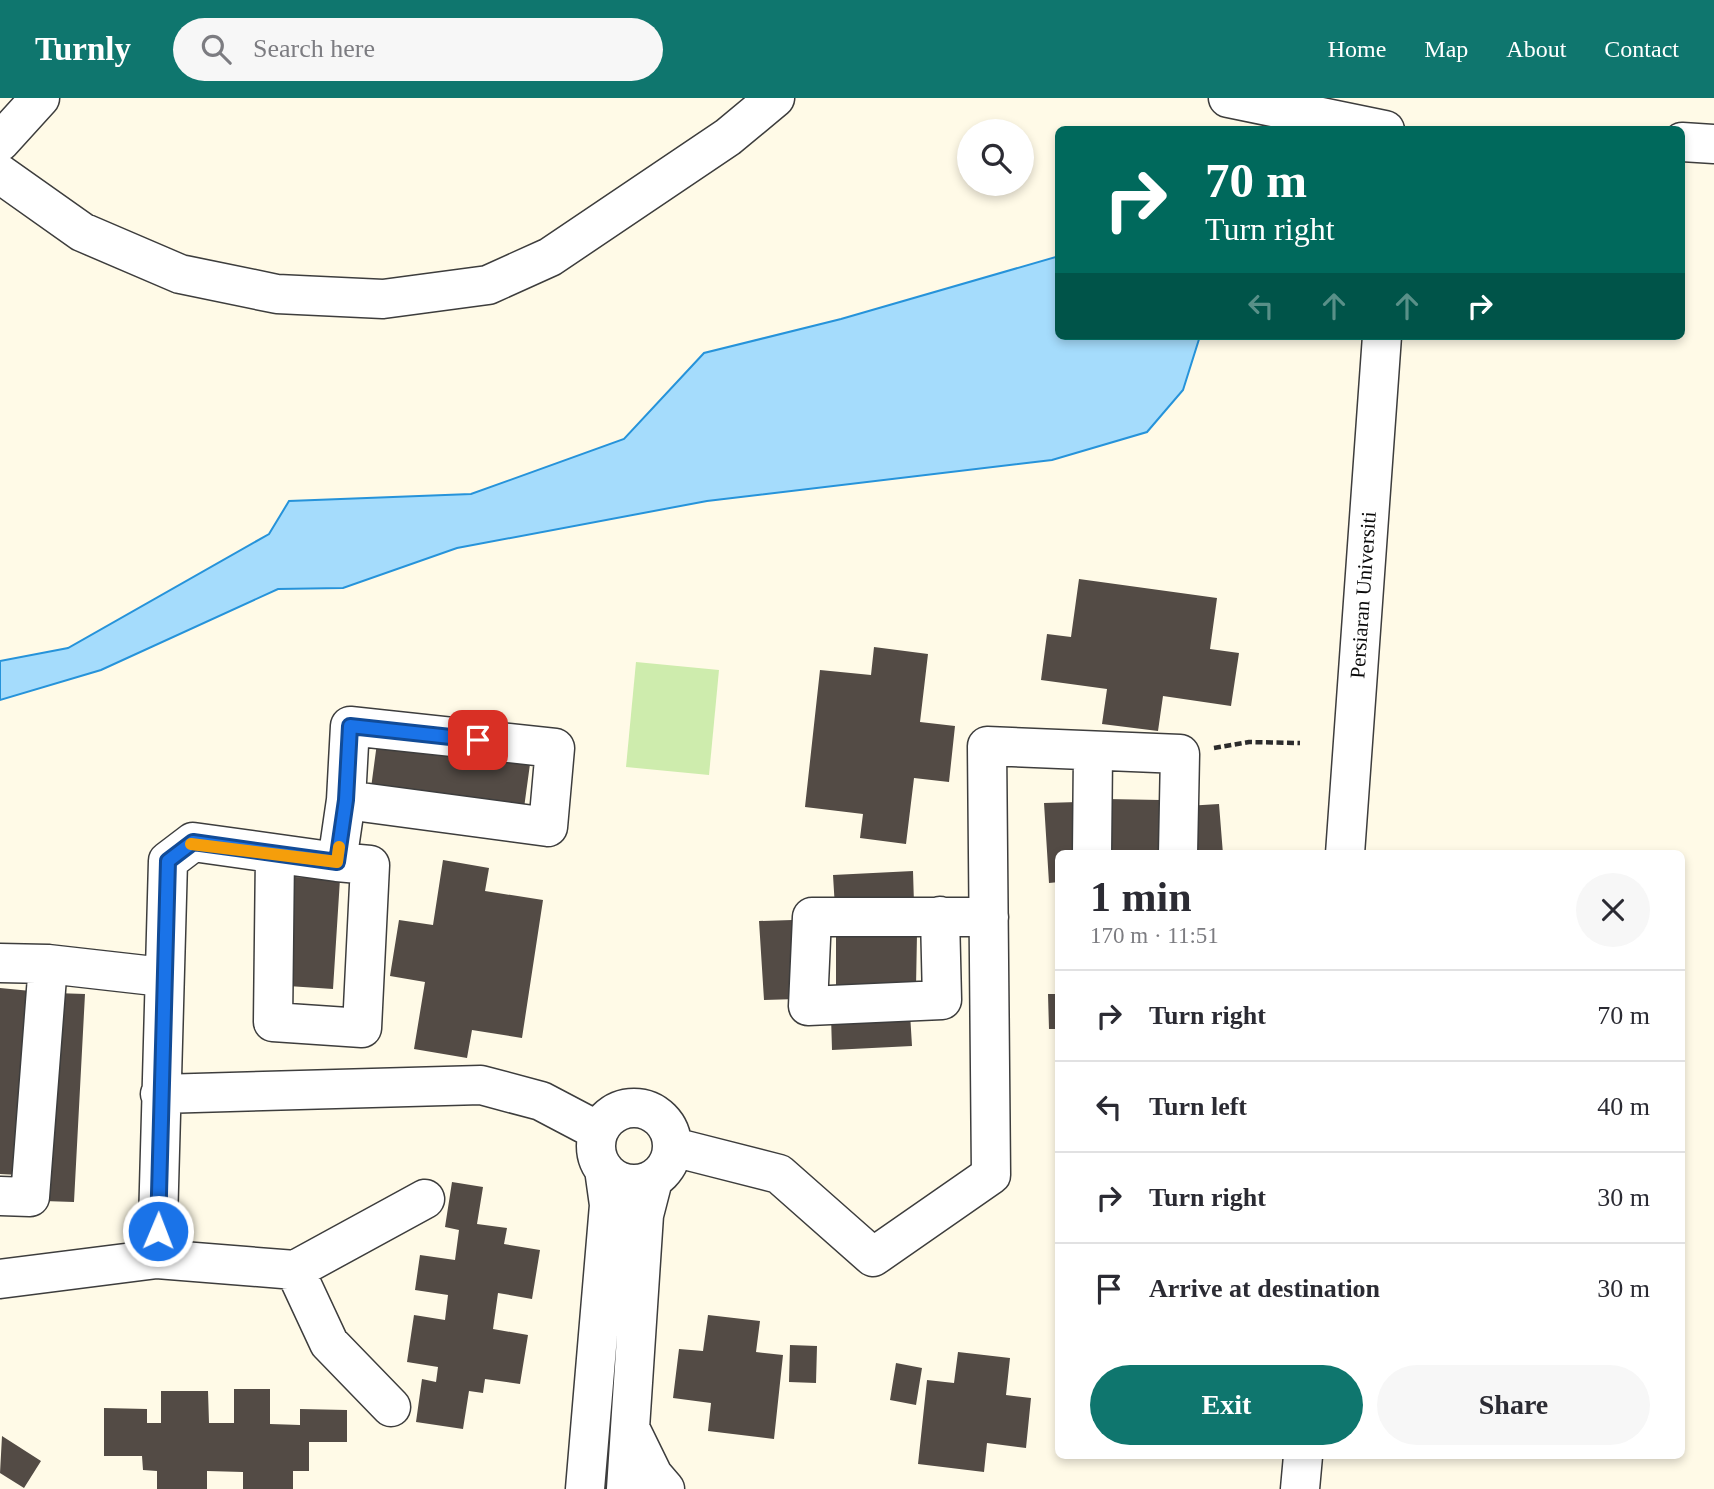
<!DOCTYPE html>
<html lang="en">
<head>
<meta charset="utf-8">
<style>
  body { margin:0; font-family:"Times New Roman",serif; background:#f7f7f7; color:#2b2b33; height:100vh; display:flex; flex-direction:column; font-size:26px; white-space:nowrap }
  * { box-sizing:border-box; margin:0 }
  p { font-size:23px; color:#7c7c81 }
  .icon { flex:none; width:38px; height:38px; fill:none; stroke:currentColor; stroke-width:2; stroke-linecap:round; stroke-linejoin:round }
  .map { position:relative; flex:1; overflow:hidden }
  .drawer { position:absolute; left:1055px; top:752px; width:630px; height:609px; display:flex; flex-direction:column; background:#fff; border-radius:10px; box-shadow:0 4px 10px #0003 }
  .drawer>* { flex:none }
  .guide { position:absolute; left:1055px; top:28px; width:630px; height:214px; border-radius:10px; box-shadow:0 4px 10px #0003; background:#00695c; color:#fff; overflow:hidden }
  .fabs { position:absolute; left:957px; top:21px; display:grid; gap:14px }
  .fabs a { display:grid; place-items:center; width:77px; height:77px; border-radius:50%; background:#fff; box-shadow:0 4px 10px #0003; font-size:35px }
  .pin { position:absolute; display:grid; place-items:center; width:60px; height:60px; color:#fff; margin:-30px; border-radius:14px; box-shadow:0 4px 10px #0006 }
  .me { position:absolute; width:77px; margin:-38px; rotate:1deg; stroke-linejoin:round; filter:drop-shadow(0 0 5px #0008) }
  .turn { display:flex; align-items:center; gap:24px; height:147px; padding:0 35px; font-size:32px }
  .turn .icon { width:91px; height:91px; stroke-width:2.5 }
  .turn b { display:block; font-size:49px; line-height:60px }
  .lanes { display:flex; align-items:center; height:66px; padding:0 35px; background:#0003; justify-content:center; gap:35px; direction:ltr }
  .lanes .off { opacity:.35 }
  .round { display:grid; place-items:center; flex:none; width:74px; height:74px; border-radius:37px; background:#f7f7f7 }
  .head { display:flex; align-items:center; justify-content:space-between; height:119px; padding:0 35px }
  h1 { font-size:42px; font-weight:700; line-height:52px }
  .button { display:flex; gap:14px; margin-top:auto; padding:14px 35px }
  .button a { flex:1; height:80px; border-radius:42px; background:#0f766e; color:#fff; font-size:28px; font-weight:700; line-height:80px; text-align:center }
  .button a+a { background:#f7f7f7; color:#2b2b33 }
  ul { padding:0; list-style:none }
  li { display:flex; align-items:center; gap:21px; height:91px; padding:0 35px; border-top:2px solid #e1e1e2 }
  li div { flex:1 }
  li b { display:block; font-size:26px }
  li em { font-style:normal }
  header { display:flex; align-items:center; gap:42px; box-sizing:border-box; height:98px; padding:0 35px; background:#0f766e; color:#fff }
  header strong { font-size:33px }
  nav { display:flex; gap:38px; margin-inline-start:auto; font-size:24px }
  .search { width:490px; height:63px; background:#f7f7f7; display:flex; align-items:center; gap:18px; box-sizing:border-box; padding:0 24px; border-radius:38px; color:#7c7c81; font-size:26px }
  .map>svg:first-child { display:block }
</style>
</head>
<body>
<header>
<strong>Turnly</strong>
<div class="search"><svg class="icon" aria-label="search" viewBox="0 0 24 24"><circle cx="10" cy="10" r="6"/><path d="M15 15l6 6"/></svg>Search here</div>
<nav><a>Home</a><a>Map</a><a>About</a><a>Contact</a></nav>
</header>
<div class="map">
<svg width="1714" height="1391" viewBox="0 0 1714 1391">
  <rect width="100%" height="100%" fill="#fffae7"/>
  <path fill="#ceecad" d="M636 564 719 572 709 677 626 669Z"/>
  <path fill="#a5dcfc" stroke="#2693da" stroke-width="2" d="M1059 158V238H1200L1183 292 1147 334 1052 362 707 403 457 450 343 490 278 491 101 572 0 602V563L68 550 269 436 289 403 471 396 624 341 704 255 841 221Z"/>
  <path fill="#534b45" d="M1079 481 1217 500 1210 551 1239 555 1231 608 1163 598 1158 633 1102 626 1107 591 1041 582 1047 536 1071 539Z
    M874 549 928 556 920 624 955 628 949 684 914 680 906 746 860 740 863 716 805 709 820 572 871 577Z
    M377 645 530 666 524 710 371 690Z
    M1107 701 1160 702V756H1107Z
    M1078 704 1081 756H1059V784L1049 785 1044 705Z
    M1219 706 1223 756H1189L1186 708Z
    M443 762 489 770 485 793 543 802 522 940 472 932 467 960 414 951 425 884 390 878 399 822 433 827Z
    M913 773 914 806 835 810 833 777Z
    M295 779 340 781 333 891 288 888Z
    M792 822 797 901 764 902 759 823Z
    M836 834 917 836 916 889 836 887Z
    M0 890 31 893 19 1077 0 1076Z
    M55 895 85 896 74 1104 44 1103Z
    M1048 896H1059V931H1049Z
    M910 915 912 948 832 952 831 918Z
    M452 1084 483 1089 477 1126 507 1130 504 1146 540 1152 532 1201 498 1195 493 1231 528 1237 520 1286 485 1281 483 1295 469 1293 463 1331 416 1324 422 1281 436 1284 438 1269 407 1264 414 1217 445 1222 448 1197 415 1192 420 1157 455 1162 459 1132 445 1129Z
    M708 1217 760 1223 756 1254 783 1257 774 1341 708 1333 711 1305 673 1300 679 1251 703 1253Z
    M790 1247 817 1248 816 1285 789 1284Z
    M958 1254 1010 1260 1006 1297 1031 1300 1026 1350 987 1345 984 1374 918 1366 927 1282 954 1285Z
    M896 1265 922 1270 916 1307 890 1302Z
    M234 1291H270V1326L300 1327V1311L347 1312V1344H309V1373H293V1391H243V1374L207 1373V1391H157V1373L143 1372 142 1358H104V1310L147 1311V1325H161V1293H208L209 1325H234Z
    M2 1338 41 1363 24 1390 0 1375Z"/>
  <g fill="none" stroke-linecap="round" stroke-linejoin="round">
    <g stroke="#3d3d3d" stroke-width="41">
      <path id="minor" d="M1228 0 1385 32
        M0 44 40 0
        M1682 44 1714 46
        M0 76 82 134 180 176 277 196 383 201 488 187 550 159 728 39 775 0
        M275 756 273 924 362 930 370 767 337 764
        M1092 756 1093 654
        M1345 756 1382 238
        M940 818 942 902 808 908 812 819H989
        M0 865 48 866 163 879
        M160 996 481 987 541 1003 598 1033
        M596 1048a38 38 0 1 1 76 0a38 38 0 1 1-76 0Z
        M673 1049 779 1076 873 1159 991 1077 987 648 1180 656 1178 756
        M0 1098 30 1099 48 866
        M157 1161 168 763 193 744 337 764 346 702 350 628 555 650 548 729 346 702
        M295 1172 329 1245 391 1309
        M0 1181 157 1161 295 1172 425 1101
        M630 1330 653 1377 665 1391
        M585 1391 609 1107 604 1071
        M626 1391 644 1117 653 1082
        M1300 1391 1303 1358"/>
    </g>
    <path stroke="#2c2c2c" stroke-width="4.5" stroke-dasharray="7 3.5" stroke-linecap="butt" d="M1214 650 1249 644 1300 645"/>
    <use href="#minor" stroke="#fff" stroke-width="38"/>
  </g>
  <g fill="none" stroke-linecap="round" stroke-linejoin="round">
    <g stroke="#114b97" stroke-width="18">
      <path id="route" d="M158 1133 168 763 193 744 337 764 346 702 350 628 478 642"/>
    </g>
    <use href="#route" stroke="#1a73e8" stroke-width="12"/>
    <path stroke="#f59e0b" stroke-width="12" d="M191 746 337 764 339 749"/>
  </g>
  <g text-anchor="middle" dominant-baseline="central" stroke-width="7" stroke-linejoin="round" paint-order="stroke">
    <g font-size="21" fill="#0a0a0a" stroke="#fff">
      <text transform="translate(1363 497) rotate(-86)">Persiaran Universiti</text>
    </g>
  </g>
</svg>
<div class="fabs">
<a><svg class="icon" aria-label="search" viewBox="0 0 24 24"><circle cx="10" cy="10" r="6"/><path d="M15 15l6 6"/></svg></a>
</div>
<div class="pin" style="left:478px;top:642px;background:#d93025"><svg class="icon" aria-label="arrive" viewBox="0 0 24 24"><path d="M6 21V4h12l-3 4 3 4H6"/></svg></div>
<svg class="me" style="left:158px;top:1133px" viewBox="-20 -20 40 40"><circle r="17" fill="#1a73e8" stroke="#fff" stroke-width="3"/><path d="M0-11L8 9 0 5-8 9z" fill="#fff"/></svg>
<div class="guide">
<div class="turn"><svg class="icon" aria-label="right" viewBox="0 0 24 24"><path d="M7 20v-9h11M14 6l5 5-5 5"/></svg><div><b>70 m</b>Turn right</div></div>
<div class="lanes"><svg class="icon off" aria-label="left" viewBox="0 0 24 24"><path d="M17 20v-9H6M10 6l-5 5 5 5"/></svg><svg class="icon off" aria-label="ahead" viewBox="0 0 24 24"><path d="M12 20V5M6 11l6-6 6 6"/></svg><svg class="icon off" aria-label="ahead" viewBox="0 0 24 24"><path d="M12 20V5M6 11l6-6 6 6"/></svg><svg class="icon" aria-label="right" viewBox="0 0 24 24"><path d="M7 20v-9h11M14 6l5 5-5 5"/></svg></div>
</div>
<section class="drawer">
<div class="head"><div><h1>1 min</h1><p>170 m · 11:51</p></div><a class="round"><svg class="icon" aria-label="close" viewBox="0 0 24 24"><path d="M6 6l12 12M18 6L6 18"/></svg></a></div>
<ul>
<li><svg class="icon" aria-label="right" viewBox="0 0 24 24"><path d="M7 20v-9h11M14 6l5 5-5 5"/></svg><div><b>Turn right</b></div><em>70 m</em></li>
<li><svg class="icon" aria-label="left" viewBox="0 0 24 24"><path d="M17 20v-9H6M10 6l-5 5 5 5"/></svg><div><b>Turn left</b></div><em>40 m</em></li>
<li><svg class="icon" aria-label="right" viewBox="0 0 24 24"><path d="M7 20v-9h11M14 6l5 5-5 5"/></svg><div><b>Turn right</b></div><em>30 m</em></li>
<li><svg class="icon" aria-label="arrive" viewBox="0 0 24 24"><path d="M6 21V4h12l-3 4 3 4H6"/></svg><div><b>Arrive at destination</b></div><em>30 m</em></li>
</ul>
<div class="button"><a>Exit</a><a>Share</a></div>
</section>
</div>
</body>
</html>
